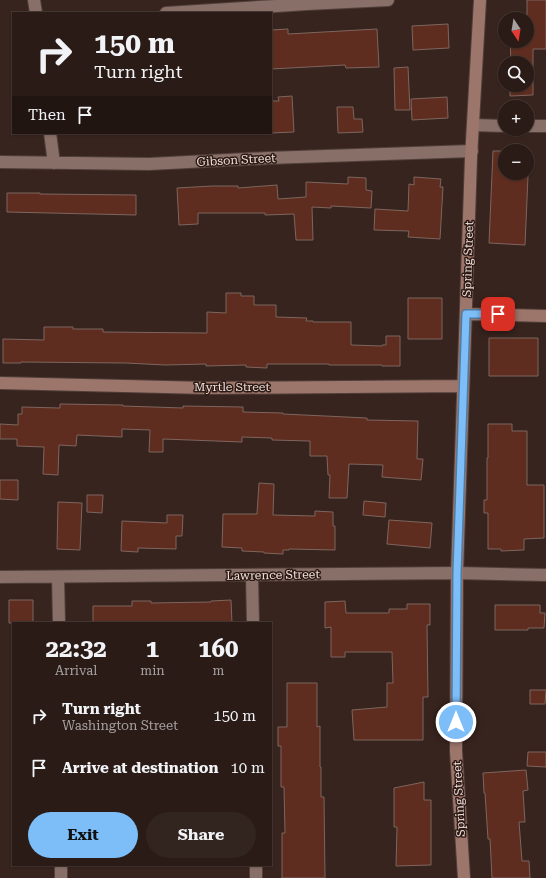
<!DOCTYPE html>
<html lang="en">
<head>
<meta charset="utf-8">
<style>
  body { margin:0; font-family:"Roboto Serif",serif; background:#32241f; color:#f1f3f6; height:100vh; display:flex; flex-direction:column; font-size:15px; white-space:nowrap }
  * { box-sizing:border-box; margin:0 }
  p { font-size:13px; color:#a5a1a1 }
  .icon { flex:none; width:22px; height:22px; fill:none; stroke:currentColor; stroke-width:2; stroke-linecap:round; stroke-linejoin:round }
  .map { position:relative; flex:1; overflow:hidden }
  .side { position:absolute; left:12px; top:622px; width:260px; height:244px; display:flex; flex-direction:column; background:#2a1b16; border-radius:0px; box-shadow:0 1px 3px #0004,0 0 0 1px #463935 }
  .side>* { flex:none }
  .banner { position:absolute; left:12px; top:12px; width:260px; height:122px; border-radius:0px; box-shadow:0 1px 3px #0004,0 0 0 1px #463935; background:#2a1b16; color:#f1f3f6; overflow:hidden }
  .needle { width:26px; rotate:168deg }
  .buttons { position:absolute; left:498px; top:12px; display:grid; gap:8px }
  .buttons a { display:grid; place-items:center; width:36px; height:36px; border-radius:50%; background:#2a1b16; box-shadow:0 1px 3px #0004,0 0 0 1px #463935; font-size:20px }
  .pin { position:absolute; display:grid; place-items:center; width:34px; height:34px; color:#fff; margin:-17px; border-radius:8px; box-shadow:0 2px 6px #0006 }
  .me { position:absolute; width:44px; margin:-22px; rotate:0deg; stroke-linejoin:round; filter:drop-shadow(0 0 3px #0008) }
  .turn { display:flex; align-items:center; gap:14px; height:84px; padding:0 16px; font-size:18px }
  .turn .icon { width:52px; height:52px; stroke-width:2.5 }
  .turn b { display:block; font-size:28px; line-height:34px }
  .then { display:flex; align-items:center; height:38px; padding:0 16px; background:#0003; gap:8px; font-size:15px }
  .eta { display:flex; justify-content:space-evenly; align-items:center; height:68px; text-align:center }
  .eta b { font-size:24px; font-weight:700; line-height:28px }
  .cta { display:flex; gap:8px; margin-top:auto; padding:8px 16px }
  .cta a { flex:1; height:46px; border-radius:24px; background:#7dbef9; color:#111; font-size:16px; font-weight:700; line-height:46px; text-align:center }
  .cta a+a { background:#32241f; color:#f1f3f6 }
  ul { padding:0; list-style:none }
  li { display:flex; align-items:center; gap:12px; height:52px; padding:0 16px }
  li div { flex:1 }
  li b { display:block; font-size:15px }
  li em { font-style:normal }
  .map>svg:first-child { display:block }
</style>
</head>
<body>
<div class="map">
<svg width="546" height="878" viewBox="0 0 546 878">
  <rect width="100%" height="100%" fill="#38241e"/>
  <path fill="#5f2d1f" stroke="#7d655e" d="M527 0H546V49H533V95L510 96V85H527V63H510V62H511L510 41H527Z
    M448 24 449 48 413 50 412 26Z
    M288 29V34L377 29 379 67 346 68 345 65 271 69V30Z
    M408 67 410 110H395L394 68Z
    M292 96 294 132 271 133V101H279L278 97Z
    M447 97 448 118 412 120 411 99Z
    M337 107H353L354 119H362L363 132 338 133Z
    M493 151H505V173H527V153H529L525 245 489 243Z
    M348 177 366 178V190L372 191 371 208 331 206V208L312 207 313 240H296L294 214 265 215V213H198V224L179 225 177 188 212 186H238V188L277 185 278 199 306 197V182L348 184Z
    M414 177 441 179 440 187H443L440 239 408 237 409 231 374 230 375 209 408 211 409 184 414 185Z
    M7 193H40V194L136 195V215L7 212Z
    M226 293H241V296H254V305H276V317L307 318 306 321H313V322H351V345L382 346V345H386V336H400V366H382V365H329V364H267V368L246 367V365L206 366V364L165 365 126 363 21 362V363H3V339L44 340V327H73V329H103V332L207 333V312L226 313Z
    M408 298H442V339H408Z
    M489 338H538V376H489Z
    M60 404 123 405V406L183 408V406L243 407V412L283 413V414L367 418V420L418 421 417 459H423L421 480 382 477 383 465 349 464 347 498H329L330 475H328L327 456H310V441L272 440V438L242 437V442L163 439V452H149L150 430 122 429V437L77 435 76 446 59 445 58 475 43 474 44 447 17 446V439H0V424L18 425V414H22V407L60 408Z
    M488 424H512V431H527V485H544V538L524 539V550L501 551V549H488V513H484V500H487V458H488Z
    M0 480H18V500L0 499Z
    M259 483 274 484 273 515 315 516V511L333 512V526H335V550L289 549V550H283V554L264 553V552L242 551V548L222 547 223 514H257Z
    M87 495H103L102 513 87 512Z
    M364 501 386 503 385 517 363 515Z
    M58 502 82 503 80 550 57 549Z
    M167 515H183L182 536H176V549L138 548V552L121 551 122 521 167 523Z
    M389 520 432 523 430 548 387 544Z
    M9 600H33V623H9Z
    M231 600 232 623H93V606H132V601H151V603L211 602V601Z
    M345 601 346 613H389V609H407V604H430V625H427L428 697H423V740H354L352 710 387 707V683H393L392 652H345V657H331V627L325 628V602Z
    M495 605H540V613H545L544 628H528V630H495Z
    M287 683H317V727L320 726V767H321V797H324L325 878H282V833H285L284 787H281V746H278V727H287Z
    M530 690H546L545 704H530Z
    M528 752H546V767L527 766Z
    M526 770 528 790 523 791 525 822H519L522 861H529L530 878H492L490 839H488L485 793H484L483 773Z
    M424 782V800H431V865L396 866 397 827H394V788Z"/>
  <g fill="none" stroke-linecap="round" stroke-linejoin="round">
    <g stroke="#513f3a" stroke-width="14">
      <path id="street" d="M34 0 36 13
        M166 13 307 4 388 0
        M473 125 505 126
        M527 126H546
        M50 133 54 163
        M0 162 149 164 268 158 472 151
        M252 576 253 623
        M0 577 457 573 546 575
        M58 577 59 623
        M61 865V878
        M256 865V878"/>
    </g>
    <g stroke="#513f3a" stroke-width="14">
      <path id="secondary" d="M466 314 546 316
        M0 383 207 388 463 386
        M464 878 456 751 457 573 471 158 480 0"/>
    </g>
    <use href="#street" stroke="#886f68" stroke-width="12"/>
    <use href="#secondary" stroke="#9d766b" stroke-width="12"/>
  </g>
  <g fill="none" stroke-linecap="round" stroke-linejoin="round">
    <g stroke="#517ca2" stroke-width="10">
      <path id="route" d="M456 722 457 573 466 314H498"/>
    </g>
    <use href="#route" stroke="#7dbef9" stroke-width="7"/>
  </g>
  <g text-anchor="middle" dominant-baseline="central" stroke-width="3" stroke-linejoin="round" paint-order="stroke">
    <g font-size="12" fill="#efe0dc" stroke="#2e1a14">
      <text transform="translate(236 160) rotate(-3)">Gibson Street</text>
      <text transform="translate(468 259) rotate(-88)">Spring Street</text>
      <text x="232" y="387">Myrtle Street</text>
      <text transform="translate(273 575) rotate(-1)">Lawrence Street</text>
      <text transform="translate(459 799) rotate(-93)">Spring Street</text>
    </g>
  </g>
</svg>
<div class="buttons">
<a><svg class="needle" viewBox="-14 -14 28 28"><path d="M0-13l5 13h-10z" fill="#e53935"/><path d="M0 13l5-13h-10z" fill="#a5a1a1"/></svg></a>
<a><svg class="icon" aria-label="search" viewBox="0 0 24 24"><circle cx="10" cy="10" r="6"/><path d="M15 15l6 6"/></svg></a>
<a>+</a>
<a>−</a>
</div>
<div class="pin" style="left:498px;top:314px;background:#d93025"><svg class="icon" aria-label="arrive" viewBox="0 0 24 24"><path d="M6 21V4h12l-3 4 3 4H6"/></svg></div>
<svg class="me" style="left:456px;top:722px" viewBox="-20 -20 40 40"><circle r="17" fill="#7dbef9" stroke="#fff" stroke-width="3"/><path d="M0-11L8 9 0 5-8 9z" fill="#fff"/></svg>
<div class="banner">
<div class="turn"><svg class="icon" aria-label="right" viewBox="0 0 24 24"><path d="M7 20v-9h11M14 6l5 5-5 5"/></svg><div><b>150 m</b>Turn right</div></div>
<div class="then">Then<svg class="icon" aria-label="arrive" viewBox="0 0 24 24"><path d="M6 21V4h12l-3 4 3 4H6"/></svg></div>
</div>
<section class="side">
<div class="eta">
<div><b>22:32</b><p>Arrival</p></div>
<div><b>1</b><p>min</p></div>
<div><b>160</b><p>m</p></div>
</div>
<ul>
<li><svg class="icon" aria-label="right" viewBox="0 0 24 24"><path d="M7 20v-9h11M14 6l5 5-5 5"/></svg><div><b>Turn right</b><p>Washington Street</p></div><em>150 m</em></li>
<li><svg class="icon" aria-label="arrive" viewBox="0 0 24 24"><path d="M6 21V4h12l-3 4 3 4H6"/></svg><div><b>Arrive at destination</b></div><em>10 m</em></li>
</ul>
<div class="cta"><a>Exit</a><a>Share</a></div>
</section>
</div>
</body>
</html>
